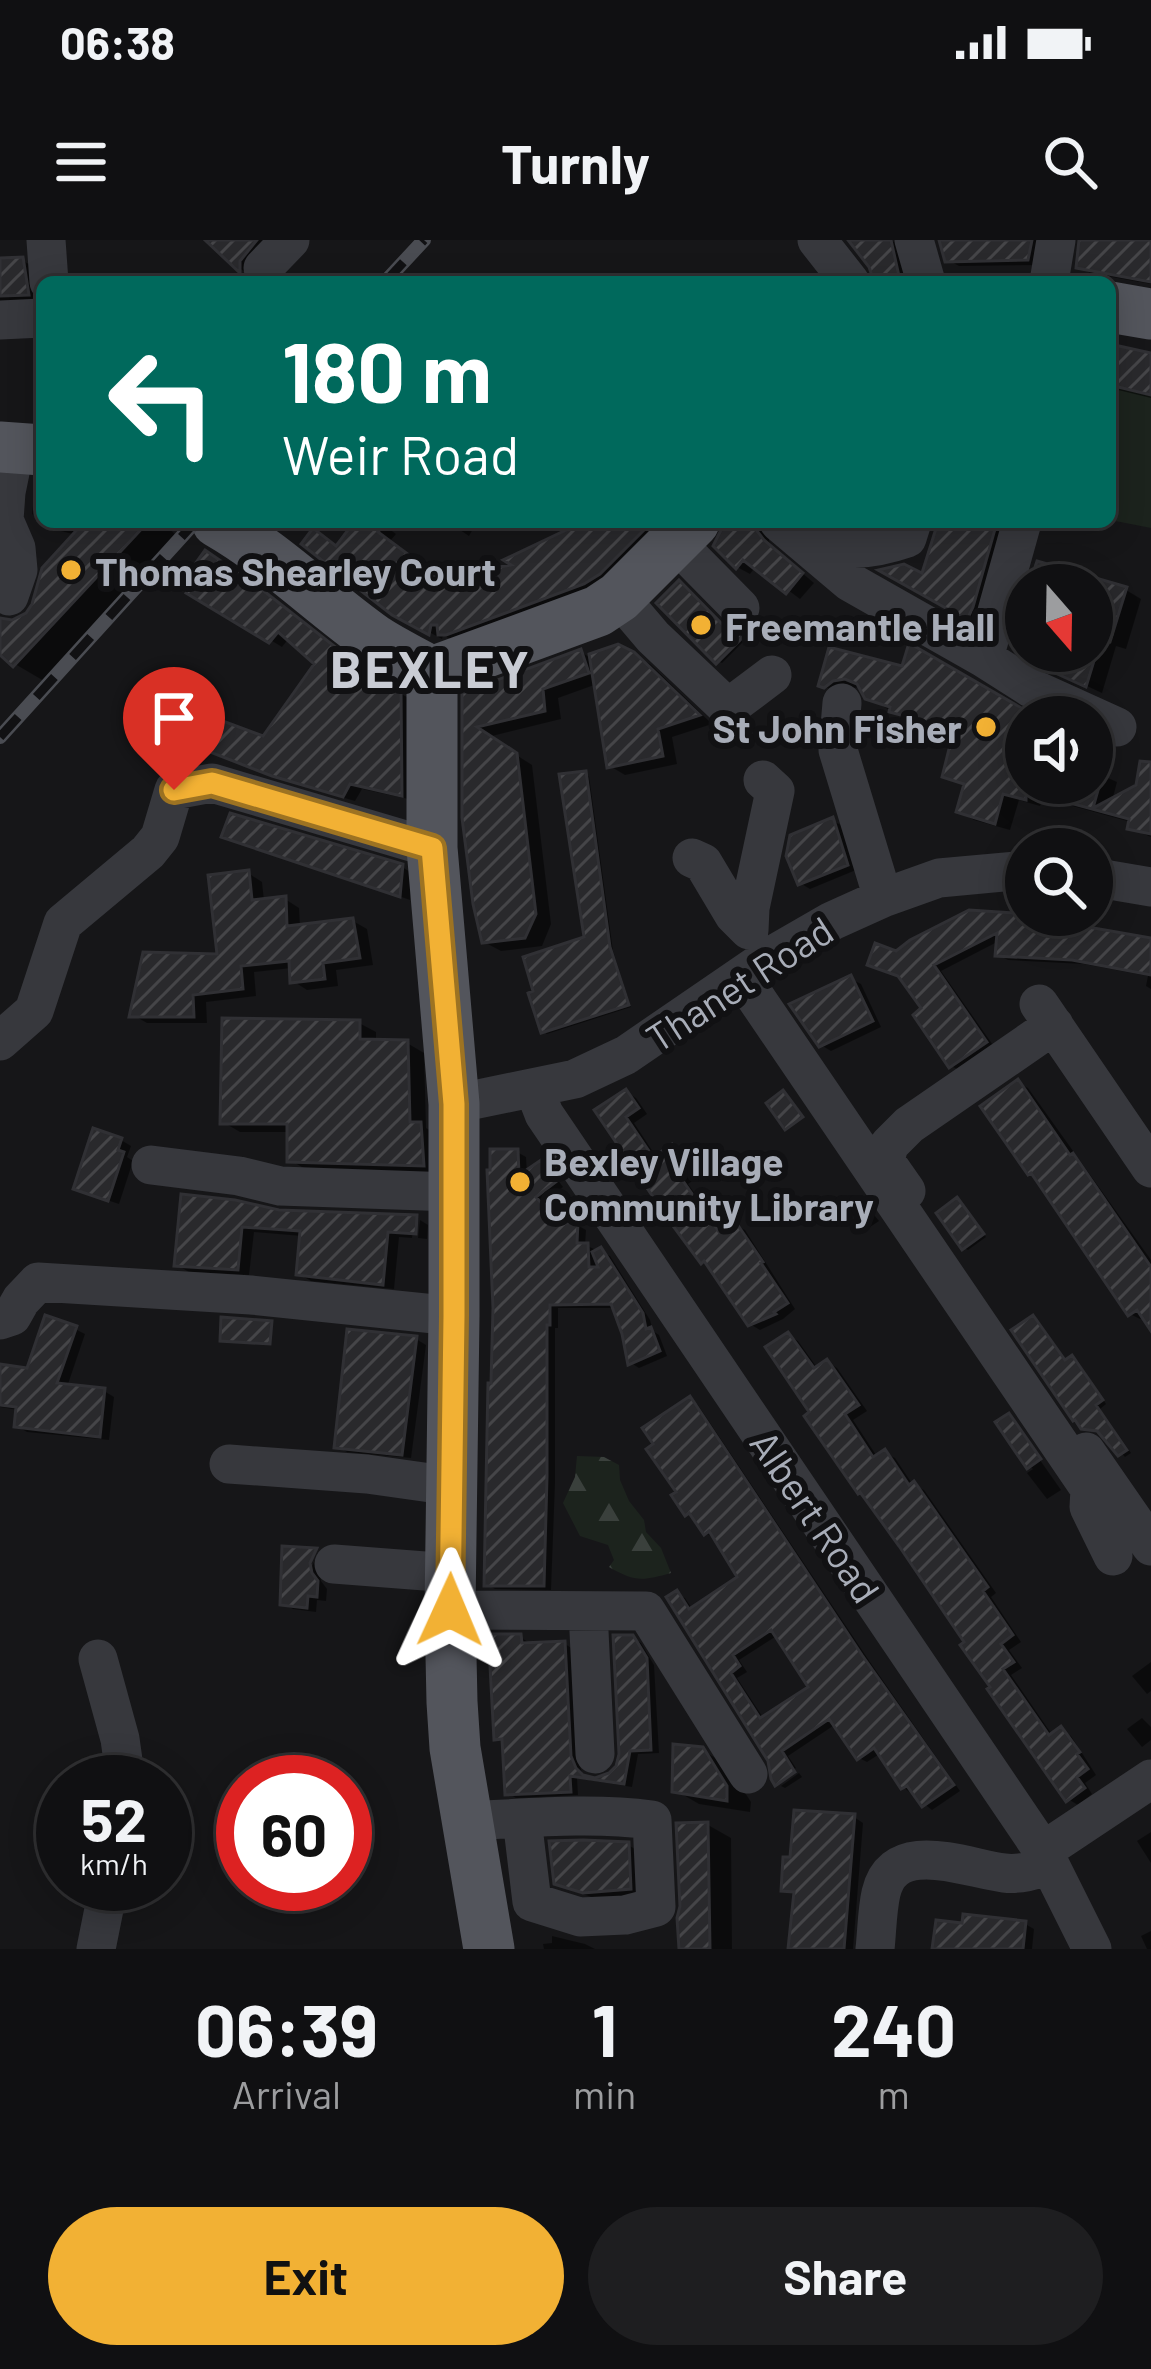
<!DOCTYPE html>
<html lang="en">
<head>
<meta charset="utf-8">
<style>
  body { margin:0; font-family:Barlow,sans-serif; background:#1e1e20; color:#f1f3f6; height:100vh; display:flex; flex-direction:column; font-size:45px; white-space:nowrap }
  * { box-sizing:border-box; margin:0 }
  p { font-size:39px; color:#9c9d9f }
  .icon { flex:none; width:66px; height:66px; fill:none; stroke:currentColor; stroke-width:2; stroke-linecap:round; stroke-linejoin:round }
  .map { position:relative; height:1709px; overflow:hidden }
  .drawer { display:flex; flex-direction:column; background:#101012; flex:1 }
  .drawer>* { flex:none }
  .hud { position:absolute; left:36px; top:36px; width:1080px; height:252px; border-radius:18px; box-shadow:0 6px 30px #0003,0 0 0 3px #303032; background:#00695c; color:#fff; overflow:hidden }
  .needle { width:78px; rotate:160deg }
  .fabs { position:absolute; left:1005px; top:324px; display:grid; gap:24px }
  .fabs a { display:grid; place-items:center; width:108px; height:108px; border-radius:50%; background:#101012; box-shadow:0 6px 30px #0003,0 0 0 3px #303032; font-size:60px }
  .speed { position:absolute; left:36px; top:1515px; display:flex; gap:24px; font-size:60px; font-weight:700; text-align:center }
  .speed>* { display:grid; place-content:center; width:156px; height:156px; border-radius:50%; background:#101012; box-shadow:0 6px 30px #0003,0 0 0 3px #303032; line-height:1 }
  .speed small { font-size:30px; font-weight:400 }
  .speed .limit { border:18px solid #d22; background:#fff; color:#111 }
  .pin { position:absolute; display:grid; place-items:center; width:102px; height:102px; color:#fff; margin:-123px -51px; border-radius:50% 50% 50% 0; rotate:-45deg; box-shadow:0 0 12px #0007 }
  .pin .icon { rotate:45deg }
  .me { position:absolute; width:132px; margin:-66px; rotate:1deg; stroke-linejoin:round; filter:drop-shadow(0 0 9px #0008) }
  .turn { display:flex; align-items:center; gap:42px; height:252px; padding:0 48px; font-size:54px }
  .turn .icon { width:156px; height:156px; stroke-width:2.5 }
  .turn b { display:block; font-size:84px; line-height:102px }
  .eta { display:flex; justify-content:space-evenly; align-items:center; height:204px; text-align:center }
  .eta b { font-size:72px; font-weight:700; line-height:84px }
  .cta { display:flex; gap:24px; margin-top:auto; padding:24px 48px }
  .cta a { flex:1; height:138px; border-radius:72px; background:#f2b134; color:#111; font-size:48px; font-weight:700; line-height:138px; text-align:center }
  .cta a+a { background:#1e1e20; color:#f1f3f6 }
  .status { display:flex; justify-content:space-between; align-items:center; height:84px; padding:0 60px; background:#101012; direction:ltr }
  .status svg { height:33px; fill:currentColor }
  header { display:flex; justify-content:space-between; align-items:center; height:156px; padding:0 48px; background:#101012; font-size:54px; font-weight:700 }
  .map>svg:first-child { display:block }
</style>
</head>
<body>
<div class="status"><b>06:38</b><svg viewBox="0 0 49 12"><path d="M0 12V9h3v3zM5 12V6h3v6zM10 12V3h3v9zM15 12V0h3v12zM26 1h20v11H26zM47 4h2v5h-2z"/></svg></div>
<header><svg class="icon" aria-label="menu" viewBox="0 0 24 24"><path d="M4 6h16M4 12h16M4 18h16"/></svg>Turnly<svg class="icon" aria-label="search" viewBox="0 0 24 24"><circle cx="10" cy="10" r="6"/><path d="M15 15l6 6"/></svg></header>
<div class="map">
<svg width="1151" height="1709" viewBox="0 0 1151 1709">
  <defs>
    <pattern id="forest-firs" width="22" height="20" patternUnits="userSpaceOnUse" patternTransform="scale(3)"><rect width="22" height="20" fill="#1c231d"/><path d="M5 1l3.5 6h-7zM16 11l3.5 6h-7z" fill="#3a403c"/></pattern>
    <pattern id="building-hatch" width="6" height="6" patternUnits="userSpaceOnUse" patternTransform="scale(3)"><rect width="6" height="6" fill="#29292c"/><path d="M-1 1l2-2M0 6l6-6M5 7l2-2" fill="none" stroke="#454548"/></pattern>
  </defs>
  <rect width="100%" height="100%" fill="#161618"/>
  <path fill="#1c231d" d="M1110 145 1151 156V288L1110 280Z"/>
  <path fill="url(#forest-firs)" d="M577 1216 604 1217 619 1225 620 1240 629 1261 644 1280 646 1292 661 1308 671 1333C642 1341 635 1342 609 1327L614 1320 608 1305 580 1296 563 1263 575 1237Z"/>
  <path fill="#0007" fill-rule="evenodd" d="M209 0H299L262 42 242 30Z
    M885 0 900 3 906 42H876Z
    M942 0H1045L1039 25 959 26 948 20Z
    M1081 0H1151V44L1090 33 1079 26Z
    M22 20 37 29 42 61 0 69V21Z
    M1110 108 1151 118V158L1110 148Z
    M36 242H42V280L32 274Z
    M45 282H162L178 297 44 441 15 424 0 411V380L13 383 28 376 76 295 61 291Z
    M358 282H380L396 294 390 301 425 328 445 338 519 327 576 289 570 282H672L613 340 454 401 443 395 442 399 394 373 314 291 339 308Z
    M448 282H477L469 296Z
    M729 282H769V301L776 311 814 343 800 359 756 326 750 334 737 327Z
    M941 282H1021L988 389 886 332 923 342Z
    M1039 324 1126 350 1141 359 1126 409 1116 406 1102 453 1061 434 1015 406 1026 369V411H1092V345H1033Z
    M199 339 412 460 413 560 362 549 355 561 286 541 181 500H264L318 424 289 398 282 407 191 352Z
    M683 346 734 394 748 397 722 423 718 421Z
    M618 407 650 424 712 484 672 497 677 524 625 535 610 526 597 444 558 458 561 479 488 497 532 525 551 684 542 706 501 711 484 702 465 455 581 412 589 417Z
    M831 410 1030 477H1026V543H1092V531L1117 542 1112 561 1151 541V597L1130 588 1131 582 1043 558 1040 566 1019 560 1010 590 974 580 959 571 967 546 945 536 956 492 907 480 867 457 861 446 837 453 822 445Z
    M585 534 589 536 613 711 631 767 547 794 543 791 587 699Z
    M833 581 843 586 856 630 810 649 800 643Z
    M297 620 402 627 412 633 410 660Z
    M248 633 262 642 264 661 285 659 299 668 300 687 353 681 367 689 373 725 336 730 338 746 307 750 293 741 292 728 254 732 256 756 206 762 207 783H147L133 775 220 717Z
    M1042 677 1053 684 1151 702V749L1146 746 1148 736 1084 724 1008 720 998 715 999 701 941 731 995 808 961 831 951 826 897 714Z
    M851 739 861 744 881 787 831 811 821 805Z
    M359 783 376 792V802L407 803 424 813 426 888 437 895 440 934 307 930 290 920V892H240L223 882Z
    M1018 843 1028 848 1151 1020V1085L1145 1076 1140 1079 1130 1074 1038 938 1030 933Z
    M626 852 636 858 647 874 634 883 657 918 672 908 682 913 698 937 688 944 723 993 735 985 745 990 795 1069 783 1079 760 1090 750 1084 711 1026 703 1022 598 871Z
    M121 900 131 906 127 917 133 921 119 964 86 953Z
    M517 912 526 917 527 934 541 923 549 928 563 947 542 962 563 987 577 985 586 990 585 1005 610 1016 650 1080 653 1091 659 1095 667 1116 639 1128 631 1123 616 1068H558V1088H555V1243L551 1350 495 1349 487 1344Z
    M184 957 278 973 419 979H414L412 998 399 997 394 1049 311 1041 299 1034 302 996 254 992 249 1035 189 1032 177 1025Z
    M861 959 879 981 870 987 851 965Z
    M958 961 986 997 968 1010 964 1008Z
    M420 980 428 985 427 999 418 998Z
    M1034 1078 1039 1081 1067 1122 1072 1118 1078 1121 1106 1164 1100 1169 1131 1213 1125 1217 1102 1192 1083 1187Z
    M75 1089 85 1094 67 1147 104 1151 114 1157 109 1200 27 1192 17 1186 19 1170 0 1167V1127L29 1132Z
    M788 1095 798 1101 818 1129 827 1122 837 1128 867 1171 853 1180 878 1218 885 1213 895 1218 913 1245 924 1250 996 1353 991 1357 1021 1402 1009 1410 1022 1428 1011 1435 1053 1496 1062 1490 1071 1496 1096 1535 1085 1543 1092 1554 1078 1565 1068 1559 994 1448 968 1403 813 1173Z
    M416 1099 426 1105 411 1218 347 1212 337 1206Z
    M690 1160 698 1165 870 1422 960 1551 932 1570 903 1547 881 1513 867 1522 859 1518 836 1484 788 1516 796 1528 778 1540 771 1520 677 1354 685 1358 693 1370 741 1338 714 1298 706 1293 697 1279 687 1274 680 1253ZM778 1395 812 1448 764 1479 737 1438 747 1432 739 1420Z
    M1009 1176 1061 1250 1047 1259 1027 1233 1033 1229 1029 1226Z
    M312 1311 307 1338 318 1313 325 1316 319 1330 321 1341 327 1349 326 1361 317 1360 316 1372 293 1369 283 1363Z
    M520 1397 528 1402 529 1406 565 1404 573 1409 579 1523 583 1536 595 1541 611 1536 618 1527 632 1398 641 1403 654 1425 659 1513 638 1514 632 1547 577 1538 578 1555 516 1558 508 1553 506 1503 497 1498Z
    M1151 1422V1451L1147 1454 1132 1436Z
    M1142 1478 1151 1487V1500L1142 1507 1127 1489Z
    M702 1510 727 1525 751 1562 750 1572 699 1564 675 1550Z
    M799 1533 802 1537 785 1548 781 1546Z
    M854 1577 863 1583 853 1709H791L797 1655 784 1649Z
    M708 1585 731 1598 732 1709H682Z
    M1151 1592V1623L1137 1601Z
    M628 1605 644 1614 646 1656 601 1660 573 1651 557 1642Z
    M1025 1684 1034 1689 1032 1709H936L965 1686Z
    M1151 1691V1709H1147L1141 1696Z
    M552 1696 585 1704 595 1709H544L543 1704 552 1703Z"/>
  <path fill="url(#building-hatch)" stroke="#303034" stroke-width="3" fill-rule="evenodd" d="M205 0H257L240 21V33Z
    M848 0H891L899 36 884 42H874L869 27Z
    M939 0H1032L1028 20 945 22Z
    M1079 0H1151V42L1076 28Z
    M23 17 29 55 0 56V18Z
    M1110 104 1151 113V155L1110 145Z
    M84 282H148L13 427 0 415V378L12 380 26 373 32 364 42 328Z
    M354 282H386L378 292 417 321 442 332 440 336 511 325 503 320 583 282H652L600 334 584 344 446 395H438L437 385H431L429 395 392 375 301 304 313 288 336 306Z
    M725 282H756L757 291 764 300 803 333 786 354 743 320 736 329 713 306Z
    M938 282H997L973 367 967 380 878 330 904 324 922 333Z
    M205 310 260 348 357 424 401 450 402 556 350 544 343 557 272 536 166 495 177 464 263 496 314 424 278 392 269 403 186 353 195 340 187 335Z
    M1037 321 1127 347 1110 402 1092 397V345H1029Z
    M679 340 723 385 733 391 747 393 716 424 656 363Z
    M909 403 1037 477H1026V543H1100L1093 568 1136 545 1140 521 1151 522V594L1127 589 1129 579 1026 551V560L1003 554 995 584 956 572 964 544 942 537 954 489 889 472 890 467 865 459 857 444 845 439 833 441 824 448 818 446 829 407 902 426Z
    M618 404 634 412 700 475 658 489 663 516 607 528 589 414Z
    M581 409 589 433 543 449 545 471 477 487 517 513 536 674 525 698 482 703 473 664 462 578V453Z
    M1018 411H1097L1086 447 1042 427Z
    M586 531 610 707 629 765 541 793 528 753 533 751 523 717 584 697 559 534Z
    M230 573 403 624 400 657 221 597Z
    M833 577 848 625 798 645 786 616 790 595Z
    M249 630 252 660 286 656 287 686 353 678 360 718 323 723 325 739 290 743 289 721 241 726 243 749 193 755 194 777H129L143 712 217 714 208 635Z
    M969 670 1042 675V679L1151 698V735L1072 720 995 716 997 693 934 725 987 802 949 828 913 775 921 768 898 736 867 725 875 703 896 711 910 700Z
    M851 735 873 781 819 807 789 764Z
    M222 778 360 780V799L408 800 410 882H421L424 926 287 922V884H220Z
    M1018 839 1070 915 1073 913 1151 1027V1091L1137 1070 1128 1076 1031 933 1028 935 980 866Z
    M626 849 639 868 626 877 653 917 672 904 690 931 681 938 719 992 735 981 763 1022 761 1023 788 1063 774 1072 776 1074 748 1086 704 1021 701 1024 670 982 594 870Z
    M783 850 803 877 785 890 766 863Z
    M93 888 122 898 118 910 124 912 108 961 73 949Z
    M490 909H518L519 935 541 920 557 941 536 957 559 984 578 982 577 1003H588L589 1027H598L592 1012 601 1007 643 1073 646 1089 651 1087 660 1111 628 1125 622 1094 611 1064 550 1065V1085H547V1237L544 1346H484L488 1143H491L493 1068 487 930H490Z
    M181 954 235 960 279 970 417 975 416 994 388 992 383 1045 296 1035 300 991 242 987 238 1030 174 1026Z
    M957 957 984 994 962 1010 936 973Z
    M45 1075 77 1086 57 1143 105 1148 100 1197 14 1187 16 1167 0 1165V1124L27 1128Z
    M1033 1075 1065 1120 1072 1115 1103 1160 1096 1165 1127 1210 1118 1216 1097 1191 1081 1189 1075 1180 1073 1181 1011 1090Z
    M221 1077 272 1081 270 1104 220 1101Z
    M347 1089 417 1096 402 1215 334 1208Z
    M788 1092 814 1128 827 1119 859 1165 845 1174 873 1217 885 1209 909 1245 914 1241 988 1347 983 1351 1013 1395 1001 1404 1014 1422 1003 1429 1049 1495 1061 1486 1080 1512 1077 1514 1088 1529 1077 1537 1085 1548 1066 1562 987 1449 990 1447 960 1405 964 1402 899 1306 860 1252 858 1254 804 1176 809 1172 765 1107Z
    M690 1156 862 1415 954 1545 922 1567 907 1546 901 1549 874 1508 857 1520 829 1479 782 1511 795 1532 775 1546 771 1539 768 1521 666 1357 677 1350 689 1369 737 1337 709 1291 704 1295 689 1273 685 1276 671 1255 676 1252 646 1209 653 1204 642 1188ZM771 1390 808 1447 760 1478 731 1433 740 1426 733 1415Z
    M1009 1173 1041 1219 1027 1229 995 1182Z
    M282 1306 317 1308 310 1323 312 1333 318 1341 317 1357 308 1356 307 1368 280 1365Z
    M492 1394H521L522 1403 565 1401 571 1516 576 1528 583 1535 595 1538 609 1533 616 1526 619 1514 613 1395H633L647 1418 651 1510 630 1511 624 1544 570 1536 571 1552 505 1555 502 1499 494 1500 490 1426H494Z
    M673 1504 703 1507 727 1546V1561L672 1552Z
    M794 1570 855 1574 844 1709H788L794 1652 781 1651 783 1617H790Z
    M708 1582 710 1709H679L677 1678 680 1666 676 1583Z
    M583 1600 629 1602 631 1649 583 1653 554 1644 549 1601Z
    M963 1674 1026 1681 1023 1709H932L936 1680 962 1683Z"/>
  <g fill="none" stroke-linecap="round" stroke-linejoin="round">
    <path stroke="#37383d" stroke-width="39" d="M46 0 49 42
      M817 0 850 42
      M914 0 926 42
      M263 28 290 0
      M1049 42 1056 0
      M0 80 42 78
      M779 282 850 342 984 418
      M1022 282 984 418 1031 448 1117 487
      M804 290C834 316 872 310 907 298L912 282
      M675 302 740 368
      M9 356 18 330 16 308 4 280 6 252 15 208
      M619 357 653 397 728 468 772 435
      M842 463 838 510 883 658
      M692 618 703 623 734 675 749 690 750 668 775 551 763 540
      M1092 637 1151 647
      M741 736 1090 1249 1089 1267 1113 1316
      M1039 764 1151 928
      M0 801 34 771 63 683 148 612 160 597 174 550 212 543 432 608
      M534 848 544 874 1043 1611 1092 1709
      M454 864 575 839 626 815 766 719 832 681 883 658 939 638 1026 630
      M151 925 239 936 280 946 453 952
      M906 951 885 921 889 905 909 885 1054 785
      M0 1080 12 1076 21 1060 38 1042 251 1055 454 1076
      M1086 1212 1151 1306
      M229 1224 367 1234 452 1246
      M334 1324 451 1333
      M450 1370 646 1371 748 1534
      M588 1371 595 1514
      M98 1419 120 1499 126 1542
      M467 1581C529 1578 591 1572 652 1580L656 1667 625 1675 580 1677 532 1662 522 1579
      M1043 1611 1151 1539
      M96 1709 109 1644
      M875 1709C877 1691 877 1671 881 1653 894 1596 967 1629 1004 1633 1021 1635 1035 1630 1050 1625"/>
    <path stroke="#53555c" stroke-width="51" d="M1110 67 1151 74
      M0 207 42 210
      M217 282C276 316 320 361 375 400 393 412 413 421 432 432
      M432 432V608L454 864V1076L450 1370 452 1462 455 1508 489 1709
      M432 432 598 371 619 357 694 282"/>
    <g stroke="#4a4c52" stroke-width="14">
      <path id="rail" d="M385 42 424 0
        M0 497 195 282"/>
    </g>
    <use href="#rail" stroke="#111113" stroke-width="9" stroke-dasharray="27" stroke-linecap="butt"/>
  </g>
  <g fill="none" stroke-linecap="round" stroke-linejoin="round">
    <g stroke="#9d7322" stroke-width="30">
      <path id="route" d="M174 550 212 543 432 608 454 864V1076L450 1370"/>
    </g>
    <use href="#route" stroke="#f2b134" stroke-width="21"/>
  </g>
  <g fill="#f2b134" stroke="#111113" stroke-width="4.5">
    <circle cx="71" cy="330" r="12"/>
    <circle cx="701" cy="385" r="12"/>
    <circle cx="986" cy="487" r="12"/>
    <circle cx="520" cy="942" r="12"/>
  </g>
  <g text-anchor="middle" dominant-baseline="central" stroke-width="12" stroke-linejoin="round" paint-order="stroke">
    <g font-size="39" font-weight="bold" fill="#a8adb8" stroke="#111113" text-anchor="start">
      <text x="95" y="330">Thomas Shearley Court</text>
      <text x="725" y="385">Freemantle Hall</text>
      <text x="962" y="487" text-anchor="end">St John Fisher</text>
      <text x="544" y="920">Bexley Village<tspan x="544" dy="45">Community Library</tspan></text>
    </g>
    <g font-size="39" fill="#a8adb8" stroke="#111113">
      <text transform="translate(739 743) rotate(-33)">Thanet Road</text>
      <text transform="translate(816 1276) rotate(56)">Albert Road</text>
    </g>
    <g font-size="51" font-weight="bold" letter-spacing="3" fill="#c9ccd4" stroke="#111113">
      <text x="431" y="427">BEXLEY</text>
    </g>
  </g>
</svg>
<div class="fabs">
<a><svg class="needle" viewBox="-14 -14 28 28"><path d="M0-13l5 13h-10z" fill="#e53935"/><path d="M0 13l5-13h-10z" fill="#9c9d9f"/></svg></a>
<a><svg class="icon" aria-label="sound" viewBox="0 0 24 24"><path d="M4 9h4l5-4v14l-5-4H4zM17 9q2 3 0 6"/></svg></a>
<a><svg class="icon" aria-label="search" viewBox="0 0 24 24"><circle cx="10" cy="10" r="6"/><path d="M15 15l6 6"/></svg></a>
</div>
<div class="speed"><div>52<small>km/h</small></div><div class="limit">60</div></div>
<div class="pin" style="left:174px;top:550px;background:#d93025"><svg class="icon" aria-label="arrive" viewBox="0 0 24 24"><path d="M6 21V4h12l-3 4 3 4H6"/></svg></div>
<svg class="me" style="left:450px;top:1370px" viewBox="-20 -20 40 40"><path d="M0-17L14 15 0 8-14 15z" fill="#f2b134" stroke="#fff" stroke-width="4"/></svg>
<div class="hud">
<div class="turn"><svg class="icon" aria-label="left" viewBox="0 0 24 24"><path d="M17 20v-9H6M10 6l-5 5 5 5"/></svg><div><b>180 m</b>Weir Road</div></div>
</div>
</div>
<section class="drawer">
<div class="eta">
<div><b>06:39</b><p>Arrival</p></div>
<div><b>1</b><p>min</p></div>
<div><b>240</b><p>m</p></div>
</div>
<div class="cta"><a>Exit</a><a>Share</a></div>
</section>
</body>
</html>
